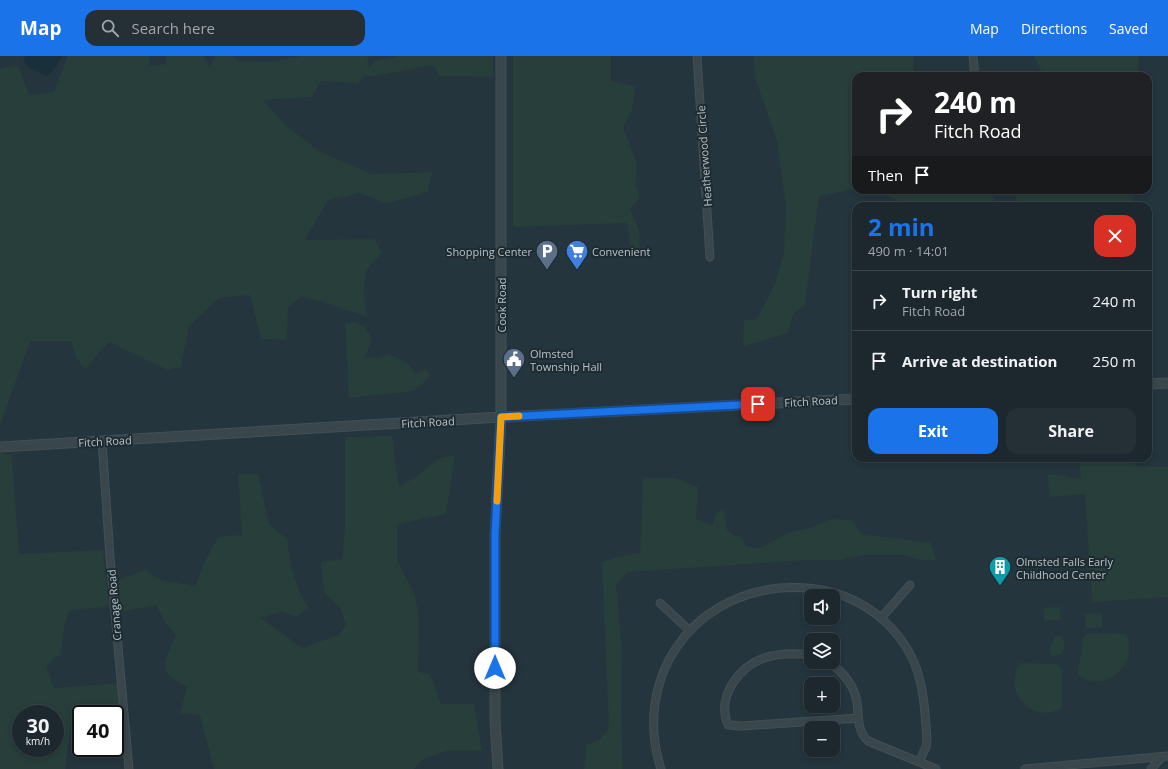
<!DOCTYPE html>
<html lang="en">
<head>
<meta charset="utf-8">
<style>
  body { margin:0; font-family:"Open Sans",sans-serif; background:#253036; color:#f1f3f6; height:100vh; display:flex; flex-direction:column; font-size:15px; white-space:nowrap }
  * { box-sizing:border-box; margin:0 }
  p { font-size:13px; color:#a0a6aa }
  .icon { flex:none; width:22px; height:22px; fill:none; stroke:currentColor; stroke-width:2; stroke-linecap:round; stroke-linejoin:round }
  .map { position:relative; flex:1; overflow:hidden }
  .panel { position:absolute; left:852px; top:146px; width:300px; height:260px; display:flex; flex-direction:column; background:#1c282e; border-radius:12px; box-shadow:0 2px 6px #0003,0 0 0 1px #3a444a }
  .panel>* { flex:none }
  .top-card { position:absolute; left:852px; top:16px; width:300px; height:122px; border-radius:12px; box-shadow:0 2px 6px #0003,0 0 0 1px #3a444a; background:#202124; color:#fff; overflow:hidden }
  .tools { position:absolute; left:804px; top:533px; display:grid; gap:8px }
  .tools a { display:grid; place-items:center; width:36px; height:36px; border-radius:8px; background:#1c282e; box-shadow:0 2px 6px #0003,0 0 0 1px #3a444a; font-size:20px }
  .speed { position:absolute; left:12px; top:649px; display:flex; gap:8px; font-size:20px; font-weight:700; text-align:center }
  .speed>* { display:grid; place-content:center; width:52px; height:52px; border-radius:50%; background:#1c282e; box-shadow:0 2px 6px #0003,0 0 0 1px #3a444a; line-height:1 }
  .speed small { font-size:10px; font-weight:400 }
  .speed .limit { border:2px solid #111; border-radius:6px; background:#fff; color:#111 }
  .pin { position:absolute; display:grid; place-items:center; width:34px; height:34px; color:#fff; margin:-17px; border-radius:8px; box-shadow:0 2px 6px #0006 }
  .me { position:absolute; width:44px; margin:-22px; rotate:0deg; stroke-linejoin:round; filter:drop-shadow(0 0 3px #0008) }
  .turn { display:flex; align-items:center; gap:14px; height:84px; padding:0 16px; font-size:18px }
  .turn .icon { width:52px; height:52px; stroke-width:2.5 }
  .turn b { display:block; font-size:28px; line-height:34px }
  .then { display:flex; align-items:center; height:38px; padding:0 16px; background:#0003; gap:8px; font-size:15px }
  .round { display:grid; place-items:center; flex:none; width:42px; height:42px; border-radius:12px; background:#253036 }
  .head { display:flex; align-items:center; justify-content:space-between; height:68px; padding:0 16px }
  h1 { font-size:24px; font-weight:700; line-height:30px; color:#1a73e8 }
  .action { display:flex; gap:8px; margin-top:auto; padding:8px 16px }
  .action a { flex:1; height:46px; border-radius:12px; background:#1a73e8; color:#fff; font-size:16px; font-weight:700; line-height:46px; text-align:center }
  .action a+a { background:#253036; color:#f1f3f6 }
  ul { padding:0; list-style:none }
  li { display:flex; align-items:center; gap:12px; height:60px; padding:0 16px; border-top:1px solid #3a444a }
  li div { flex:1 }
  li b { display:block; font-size:15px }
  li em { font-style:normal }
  header { display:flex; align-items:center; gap:24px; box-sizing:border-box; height:56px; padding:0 20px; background:#1a73e8; color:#fff }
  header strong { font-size:19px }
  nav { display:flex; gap:22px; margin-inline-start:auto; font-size:14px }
  .search { width:280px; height:36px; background:#253036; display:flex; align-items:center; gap:10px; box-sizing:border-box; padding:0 14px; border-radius:12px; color:#a0a6aa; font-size:15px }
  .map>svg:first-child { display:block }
</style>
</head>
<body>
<header>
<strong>Map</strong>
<div class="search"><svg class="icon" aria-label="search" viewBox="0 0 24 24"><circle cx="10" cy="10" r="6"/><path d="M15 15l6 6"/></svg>Search here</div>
<nav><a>Map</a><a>Directions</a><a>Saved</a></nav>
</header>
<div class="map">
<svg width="1168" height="713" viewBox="0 0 1168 713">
  <rect width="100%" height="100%" fill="#25353d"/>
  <path fill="#273e3b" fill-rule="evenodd" d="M68 0H150L149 10 166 8V0H204L210 11 215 0H233L238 5 269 6 302 0H367L370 11 375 5 399 0H493V21L439 20 434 9 374 20 364 19 358 27 321 25 312 41 263 44 286 70 319 95 371 118 432 116 428 136 386 148 361 137 328 144 305 184 374 183 382 196 366 215 364 235 367 261 324 246 301 241 288 251 287 284 261 283 250 239 219 242 189 270 181 311 168 314 109 286 85 313 77 303 71 285H30L0 370V13L18 9 29 39 54 36Z
    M513 0H611V25L636 30 632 54 623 71 637 108 636 129 640 142 630 153 639 174 640 197 632 202 627 167 513 171Z
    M753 0H913L914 20H856V133L819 140 805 249 793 258 788 277 743 290 744 264 757 263 775 228 784 196 786 151 777 85 755 22Z
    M1034 0H1139L1138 20H1044Z
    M878 134H993L994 150H903L895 143Z
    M1015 134H1132L1134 150H1017Z
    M353 266 364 270 372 282 365 302 380 301 389 298 408 308 416 317 426 313 431 320 416 333 407 336 349 342 345 267Z
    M392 380 399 431 414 422 438 403 455 399 446 458 397 468V504L415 539 419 561 418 616 430 618 441 648H474L482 694 446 695 423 703 414 713H214L200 659 180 657 187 631C156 616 163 607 176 580L164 564 156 549 120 556 118 524 145 514 161 524 195 530 205 505 218 481 242 479 238 418H258L269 469 287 483C290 507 295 532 309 552L296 561 281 555 261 562 302 592 339 579 346 569 340 552 324 536 321 506 342 503 345 470V381Z
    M0 397 12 399 19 498 103 494 109 550 69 555 64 572 61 599 54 602 46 610 54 632 118 627 121 668 115 667V658H81V665H71L65 713H0ZM21 658H55V692H21Z
    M1079 402H1135V410L1168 411V541L1092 546 1085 438 1049 441 1048 419C1062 418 1068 422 1081 423Z
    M643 422H676L698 431 696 463 712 470 716 457 724 453 727 474 734 479 741 480 746 491 760 492 788 477 810 472 832 463 852 464 861 478 931 487 936 504H923L901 499H862L840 504H809L628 516 616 528 622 594 621 654 623 713H584L586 689 599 684 609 673 602 506 617 501 640 497Z
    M1060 551 1061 564 1044 565V552Z
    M1102 557 1103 571 1086 573 1085 558Z
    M1088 577 1126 578C1140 608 1105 639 1078 619L1083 582Z
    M1055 580H1061C1065 585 1066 593 1061 598L1053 600 1051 599 1050 592Z
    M1020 607 1057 608 1062 614V652C1031 669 1002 636 1020 607Z"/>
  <path fill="#192f3a" d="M26 0H63L53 15 46 20 26 10 23 2Z"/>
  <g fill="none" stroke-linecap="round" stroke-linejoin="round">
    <g stroke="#425056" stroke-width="9">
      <path id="minor" d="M697 0 710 201
        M973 0 975 20
        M102 385 110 501 129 713
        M660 547 690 575
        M881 562 910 529
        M811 599C796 597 779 597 764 602 739 611 716 641 728 669L742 670 858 662
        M829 606C843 616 854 629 857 646 859 661 857 675 868 685L936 713
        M661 713C633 625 688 541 780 532 808 530 835 534 859 547 883 560 903 581 914 606 924 630 925 657 927 683L926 691 919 706
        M1025 713 1168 700
        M1151 713 1161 702"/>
    </g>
    <g stroke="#425056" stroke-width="11">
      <path id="tertiary" d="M1148 328 1168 327
        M0 391 501 361 856 343
        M498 713 495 664V479L501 361V0"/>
    </g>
    <use href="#minor" stroke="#39474d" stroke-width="7"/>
    <use href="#tertiary" stroke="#39474d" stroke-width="9"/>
  </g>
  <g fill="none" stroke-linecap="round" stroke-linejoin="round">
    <g stroke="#114b97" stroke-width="10">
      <path id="route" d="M495 612V479L501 361 758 348"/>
    </g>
    <use href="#route" stroke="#1a73e8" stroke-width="7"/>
    <path stroke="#f59e0b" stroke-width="7" d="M497 445 501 361 519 360"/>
  </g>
  <defs>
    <g id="parking-pin" transform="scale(1.15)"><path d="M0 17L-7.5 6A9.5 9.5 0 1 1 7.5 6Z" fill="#5c6f8a" stroke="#1e2c32"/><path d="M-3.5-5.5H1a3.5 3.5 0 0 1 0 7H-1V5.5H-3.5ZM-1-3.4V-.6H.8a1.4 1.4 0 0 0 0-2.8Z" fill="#fff"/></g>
    <g id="supermarket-pin" transform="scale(1.15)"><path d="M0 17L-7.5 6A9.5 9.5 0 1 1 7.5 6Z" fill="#3f7fe0" stroke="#1e2c32"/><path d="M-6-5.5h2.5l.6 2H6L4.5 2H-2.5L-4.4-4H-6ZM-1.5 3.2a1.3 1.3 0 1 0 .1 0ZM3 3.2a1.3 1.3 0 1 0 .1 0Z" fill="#fff"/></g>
    <g id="civic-pin" transform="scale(1.15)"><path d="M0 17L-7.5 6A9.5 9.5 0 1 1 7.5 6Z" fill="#5c6f8a" stroke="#1e2c32"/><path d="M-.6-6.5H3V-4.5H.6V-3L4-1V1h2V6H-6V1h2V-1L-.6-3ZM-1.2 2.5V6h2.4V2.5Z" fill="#fff"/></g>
    <g id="building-pin" transform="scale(1.15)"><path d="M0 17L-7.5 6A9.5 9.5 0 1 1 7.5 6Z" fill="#0f9aa8" stroke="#1e2c32"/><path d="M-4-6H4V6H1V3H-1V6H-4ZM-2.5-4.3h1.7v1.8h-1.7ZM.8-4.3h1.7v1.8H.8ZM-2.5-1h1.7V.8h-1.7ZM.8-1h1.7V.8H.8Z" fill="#fff"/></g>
  </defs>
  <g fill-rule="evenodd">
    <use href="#parking-pin" x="547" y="195"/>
    <use href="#supermarket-pin" x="577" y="195"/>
    <use href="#civic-pin" x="514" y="303"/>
    <use href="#building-pin" x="1000" y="511"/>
  </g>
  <g text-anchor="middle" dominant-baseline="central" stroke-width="4" stroke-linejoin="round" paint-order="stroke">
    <g font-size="11" fill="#b5c1c8" stroke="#1e2c32">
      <text transform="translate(704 100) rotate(-94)">Heatherwood Circle</text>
      <text transform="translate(501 249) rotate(-90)">Cook Road</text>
      <text transform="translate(811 345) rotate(-3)">Fitch Road</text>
      <text transform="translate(428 366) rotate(-3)">Fitch Road</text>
      <text transform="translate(105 385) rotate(-3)">Fitch Road</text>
      <text transform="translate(114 549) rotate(-95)">Cranage Road</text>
    </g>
    <g font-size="11" fill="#b5c1c8" stroke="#1e2c32" text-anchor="start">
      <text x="532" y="195" text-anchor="end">Shopping Center</text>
      <text x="592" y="195">Convenient</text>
      <text x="530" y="297">Olmsted<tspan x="530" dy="13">Township Hall</tspan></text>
      <text x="1016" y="505">Olmsted Falls Early<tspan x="1016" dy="13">Childhood Center</tspan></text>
    </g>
  </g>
</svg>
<div class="tools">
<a><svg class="icon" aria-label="sound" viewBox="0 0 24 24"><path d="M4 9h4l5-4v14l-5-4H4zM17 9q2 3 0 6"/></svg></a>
<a><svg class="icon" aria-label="layers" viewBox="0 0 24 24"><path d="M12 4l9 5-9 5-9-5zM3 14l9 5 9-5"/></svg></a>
<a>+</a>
<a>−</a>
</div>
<div class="speed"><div>30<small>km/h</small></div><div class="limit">40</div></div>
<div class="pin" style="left:758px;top:348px;background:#d93025"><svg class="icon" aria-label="arrive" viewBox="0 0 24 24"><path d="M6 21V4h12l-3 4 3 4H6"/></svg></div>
<svg class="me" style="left:495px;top:612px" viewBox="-20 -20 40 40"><circle r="19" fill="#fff"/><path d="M0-13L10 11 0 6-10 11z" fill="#1a73e8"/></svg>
<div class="top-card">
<div class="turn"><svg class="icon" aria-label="right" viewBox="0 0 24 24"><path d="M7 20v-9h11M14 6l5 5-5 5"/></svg><div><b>240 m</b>Fitch Road</div></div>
<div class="then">Then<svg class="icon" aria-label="arrive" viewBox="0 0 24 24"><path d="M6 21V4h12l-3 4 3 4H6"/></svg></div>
</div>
<section class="panel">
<div class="head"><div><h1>2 min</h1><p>490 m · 14:01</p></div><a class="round" style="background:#d93025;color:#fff"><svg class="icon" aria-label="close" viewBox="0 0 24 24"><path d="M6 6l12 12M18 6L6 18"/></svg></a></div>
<ul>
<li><svg class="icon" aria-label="right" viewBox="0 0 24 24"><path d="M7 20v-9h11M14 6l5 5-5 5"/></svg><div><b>Turn right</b><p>Fitch Road</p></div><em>240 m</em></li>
<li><svg class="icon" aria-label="arrive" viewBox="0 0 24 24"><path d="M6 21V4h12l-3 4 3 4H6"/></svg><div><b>Arrive at destination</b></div><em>250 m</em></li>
</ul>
<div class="action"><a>Exit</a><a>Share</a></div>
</section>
</div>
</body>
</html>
